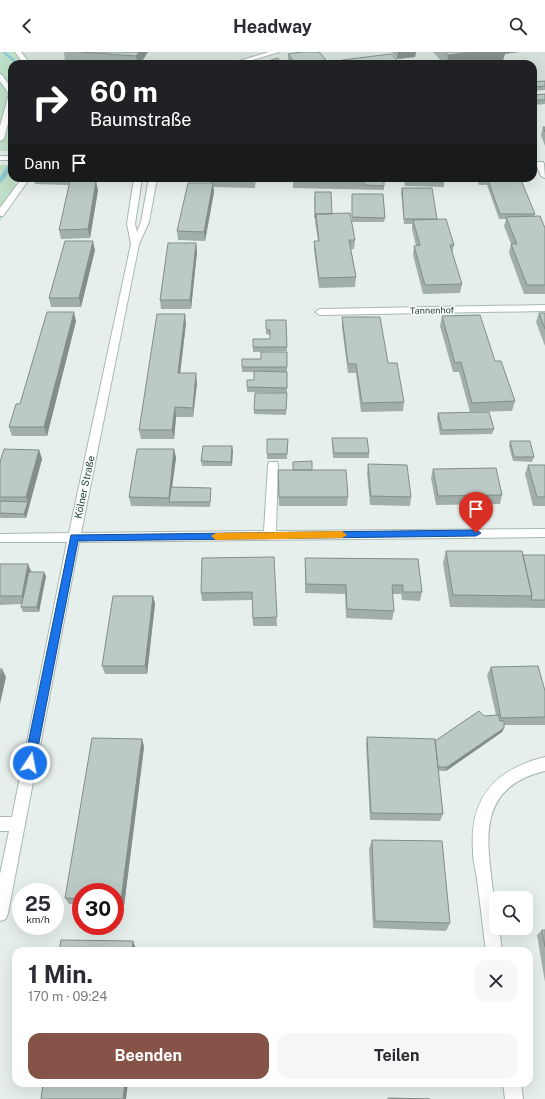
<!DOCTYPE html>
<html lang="de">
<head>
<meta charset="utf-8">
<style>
  body { margin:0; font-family:"Public Sans",sans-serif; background:#f7f7f7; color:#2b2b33; height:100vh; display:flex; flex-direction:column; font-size:15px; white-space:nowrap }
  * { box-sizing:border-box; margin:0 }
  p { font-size:13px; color:#7c7c81 }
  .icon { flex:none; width:22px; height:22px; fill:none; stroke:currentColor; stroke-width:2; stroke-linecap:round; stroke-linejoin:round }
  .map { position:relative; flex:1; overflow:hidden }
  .panel { position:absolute; left:12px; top:895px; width:521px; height:140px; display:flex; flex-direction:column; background:#fff; border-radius:12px; box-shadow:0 4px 16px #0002 }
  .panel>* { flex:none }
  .banner { position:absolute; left:8px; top:8px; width:529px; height:122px; border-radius:12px; box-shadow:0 4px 16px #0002; background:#202124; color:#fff; overflow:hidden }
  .controls { position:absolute; left:489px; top:839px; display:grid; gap:8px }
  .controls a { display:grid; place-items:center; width:44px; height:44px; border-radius:8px; background:#fff; box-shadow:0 4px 16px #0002; font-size:20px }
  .speed { position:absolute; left:12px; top:831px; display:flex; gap:8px; font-size:20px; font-weight:700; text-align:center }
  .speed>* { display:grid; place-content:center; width:52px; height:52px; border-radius:50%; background:#fff; box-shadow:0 4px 16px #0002; line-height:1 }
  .speed small { font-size:10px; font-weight:400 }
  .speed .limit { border:6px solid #d22; background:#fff; color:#111 }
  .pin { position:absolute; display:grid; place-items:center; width:34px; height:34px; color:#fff; margin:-41px -17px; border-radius:50% 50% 50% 0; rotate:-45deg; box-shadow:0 0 4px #0007 }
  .pin .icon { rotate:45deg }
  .me { position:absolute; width:44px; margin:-22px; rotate:11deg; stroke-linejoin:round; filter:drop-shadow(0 0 3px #0008) }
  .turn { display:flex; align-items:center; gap:14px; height:84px; padding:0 16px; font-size:18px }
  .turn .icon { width:52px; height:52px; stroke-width:2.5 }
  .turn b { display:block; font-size:28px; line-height:34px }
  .then { display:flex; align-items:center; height:38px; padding:0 16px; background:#0003; gap:8px; font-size:15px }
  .round { display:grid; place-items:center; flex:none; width:42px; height:42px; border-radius:12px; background:#f7f7f7 }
  .headline { display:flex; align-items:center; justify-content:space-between; height:68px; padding:0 16px }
  h1 { font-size:24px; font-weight:700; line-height:30px }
  .button { display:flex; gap:8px; margin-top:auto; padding:8px 16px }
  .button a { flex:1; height:46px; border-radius:12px; background:#855347; color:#fff; font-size:16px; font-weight:700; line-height:46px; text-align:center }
  .button a+a { background:#f7f7f7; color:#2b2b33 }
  header { display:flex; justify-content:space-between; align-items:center; height:52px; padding:0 16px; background:#fff; font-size:18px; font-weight:700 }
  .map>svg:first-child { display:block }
</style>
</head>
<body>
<header><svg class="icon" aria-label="back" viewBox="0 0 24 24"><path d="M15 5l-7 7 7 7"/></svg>Headway<svg class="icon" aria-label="search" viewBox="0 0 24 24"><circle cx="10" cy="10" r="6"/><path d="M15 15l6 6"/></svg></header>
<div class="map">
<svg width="545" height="1047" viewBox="0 0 545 1047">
  <rect width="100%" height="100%" fill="#e6efeb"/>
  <path fill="#d4dfda" d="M23 0H545V33L533 34V12H33Z"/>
  <path fill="#bfe0c8" d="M0 0H23L33 12H12V99H0Z
    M0 113H12V126H19L14 132 25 134 0 169Z"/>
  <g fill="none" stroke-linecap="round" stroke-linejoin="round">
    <path fill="#8ec9d4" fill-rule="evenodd" d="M2 0H6L15 8 16 12H12V9Z
      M8 113H12V115L2 130 0 131V125Z"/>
    <g stroke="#a8b8b2" stroke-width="2">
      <path id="minor" d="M15 0H21L27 8V12H21V8Z
        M269 0H279L239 12H229Z
        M0 22 2 23 12 37V55L4 87 0 89V74L9 42 0 29Z
        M0 104H12V108H0Z
        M537 110H543L544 112 545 126 541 124 536 112Z
        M22 126H30L3 164H0V156Z
        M134 126H142L135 172 137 180 141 170 149 126H157L149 170 139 192 81 481 264 479 268 413 269 410H277L278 413 276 479 545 477V485L79 490 8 861 6 867 0 869V822L9 779H0V765H12L67 490H0V482L69 481 131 192 127 172Z
        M545 253V259L320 263 315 260 320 257Z
        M545 705V719C460 739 496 815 496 876H499L502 899H486C483 878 481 856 478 835 477 823 473 811 473 799 469 746 495 717 545 705Z
        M503 1031H521L523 1047H505Z"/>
    </g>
    <use href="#minor" fill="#fff" fill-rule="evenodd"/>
  </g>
  <path fill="#a1aea9" d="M64 0H148L140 12H93L65 10Z
    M391 0H416L415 5 397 7Z
    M433 0H519L505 2 503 8 466 12H444Z
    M288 2 326 8V12H289L288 10Z
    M545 29V38L533 39V30Z
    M545 42V52L533 53V43Z
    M543 75H545V94L541 83Z
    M33 126H79L78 129 98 138 90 186 61 187 59 178 69 133 35 132Z
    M211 126H256L255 136 213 135 214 140 205 189 178 188 177 179 211 131Z
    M293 126H384V138L293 136Z
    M404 126H444V135L405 134Z
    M476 126H513L535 162 534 164 545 176V242H524L509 201 511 192 504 174 506 167H499L487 133H479Z
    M402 136 437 167 454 193 452 202 462 232 460 241 423 242 413 203 414 194H416L412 177V172H404L401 140Z
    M352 142 385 166 384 170H352Z
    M314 144 332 162 355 188 354 197H351L356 225 355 235 319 236 314 198V189H318L315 170Z
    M196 191 197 200 191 257H161L160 248Z
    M95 198 81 255H51L49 246Z
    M539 261H545V294L536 270Z
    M442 264 495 309 515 349 512 359 470 360 459 320H453L440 274Z
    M342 265 388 311 404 350 403 359 361 360 356 321H348L342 275Z
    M266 268 287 295V299L253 300V287H270V283L266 282Z
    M76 269 47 384H12L9 375 20 352Z
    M186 271 180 321 197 331 193 365H176L174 387H141L139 378Z
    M287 300V341L247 340V335L254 328V320H242V315L261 307Z
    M287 341 286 363 254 362V358Z
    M438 361 494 377 492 382 440 383 437 366Z
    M332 386 369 401V406H333L332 391Z
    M267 387H288L287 407H267Z
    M510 389 534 405 532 410 513 409 509 394Z
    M232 394V414H202L201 409Z
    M174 397 176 406 172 435 211 440 210 455 131 454 129 445Z
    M39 398 42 407 26 466H0V410Z
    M368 412 411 445 410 454 370 453 367 421Z
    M528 413H545V454H533L525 422Z
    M433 417 502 443 500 452 436 453 431 426Z
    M312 418 348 445 347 454H279L278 427Z
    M446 499 523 503H545V556L450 555 443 511Z
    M274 505 277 574H253L252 548 202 549 201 541Z
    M305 506 418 507 422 540 420 549 402 548 401 542H392L394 559 392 568 346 566 345 542 305 541Z
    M0 512 31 520 46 524 39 560H23L21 555 22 552 0 553Z
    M153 544 155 552 147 622H105L102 614Z
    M491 615 545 639V673H504V676L502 680 446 719H438L443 762 440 769 370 768 366 693 367 685 435 689 484 664 496 663 487 623Z
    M142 687 144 695 124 854 115 853V840H81V852H69L65 846Z
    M372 788 450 871 446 879 373 876 369 797Z
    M542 878H545V930L537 883Z"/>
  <path fill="#838d89" d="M139 0H148L140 12H137L136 4Z
    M398 0H416L415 5 397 7Z
    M474 0H519L505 2 503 8 466 12H447L448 3Z
    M326 8V12H298Z
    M75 126H79L77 133Z
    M96 129 98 138 90 186 88 177Z
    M213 131 214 140 205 189 204 180Z
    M93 189 95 198 81 255 79 246Z
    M196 191 197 200 191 257 190 248Z
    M74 260 76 269 47 384 44 375Z
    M185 262 186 271 179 331 178 321Z
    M196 321 197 331 193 365V356Z
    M175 355 176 365 174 387 172 378Z
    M232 394 233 399 232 414 231 410Z
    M174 397 176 406 170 450H169V446Z
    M39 398 42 407 26 466 24 462 28 450 26 445Z
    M28 512 32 521 25 552 22 544Z
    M44 520 46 524 39 560 37 555Z
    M153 544 155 552 147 622 145 614Z
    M2 617 6 625 0 652V627Z
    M504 676 502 680 446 719 447 715Z
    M142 687 144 695 124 854 121 848Z
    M133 889 135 894V899H132Z
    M125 1031H128L126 1047H123Z"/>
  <path fill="#bbcac4" stroke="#838d89" d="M81 0H139L136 4Z
    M302 0H319L326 8 296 12 288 2Z
    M445 0H474L448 3Z
    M391 2 401 12H345L342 8Z
    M278 6 282 12H259Z
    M545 29V34L533 35V30Z
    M545 42V48H533V43Z
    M543 75H545V80Z
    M211 126H255V127Z
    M293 126H364V129L293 127Z
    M364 126H384V134L364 133Z
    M405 126H444V130L406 129Z
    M479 126H513L514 128H521L535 162H500L488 128H479Z
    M70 129H96L88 177 59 178Z
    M188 131H213L204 180 177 179Z
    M402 136H432L437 167H404Z
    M315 140H331L332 162H316L315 166Z
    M352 142H383L385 166 352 165Z
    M350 161 355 188H349L356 225 319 226 314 189H319L316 162Z
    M540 164 545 176V233H527L511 192H517L506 165Z
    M446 167 454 193H450L462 232 425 233 414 194 420 193 413 168Z
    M65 189H93L79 246H49Z
    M168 191H196L190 248H160Z
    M47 260H74L44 375H9L16 352H20Z
    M539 261H545V277Z
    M157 262H185L178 321H196L193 356 175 355 172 378H139Z
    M480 263 495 309H501L515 349 472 351 461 310 455 311 442 264Z
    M342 265H380L388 311H397L404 350 362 351 356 312H348Z
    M266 268H286L287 295H253V287H270V278L266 277Z
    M261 300H287V315H242V307H261Z
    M254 319 287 320V336L247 335V328H254Z
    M255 341H287L286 358H254Z
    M489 360 494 377 442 378 438 361Z
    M332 386H367L369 401H334Z
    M267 387H288L287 402H267Z
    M510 389H530L534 405H514Z
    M203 394H232L231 410 201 409Z
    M4 397 39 398 26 445H0V410Z
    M137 397H174L169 446 129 445Z
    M312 409V418H293V410Z
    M368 412 407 413 411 445 371 444Z
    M528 413H545V445H537Z
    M496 416 502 443 438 444 433 417Z
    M278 418H346L348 445H279Z
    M171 435 211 436 210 450H169Z
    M0 449 28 450 24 462 0 461Z
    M446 499H522L532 544 453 543Z
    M523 503H545V548H531L532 544Z
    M274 505 277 565 253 566 252 540 201 541 202 506Z
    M305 506 418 507 422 540H403V533H392L394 559 347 557 346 533 306 532Z
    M0 512H28L22 544H0Z
    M29 520H44L37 555H21Z
    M113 544H153L145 614H102Z
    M538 614 545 639V665L501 666 491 615Z
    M0 617H2L0 627Z
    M479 659 484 664 498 663 500 669H504V676L447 715H438L435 689Z
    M367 685 435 687 443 762 371 761Z
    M92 686 142 687 121 848H115V840H81V847L65 846Z
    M372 788 442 789 450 871 375 869Z
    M542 878H545V895Z
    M61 888 133 889 132 899H59Z
    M43 1031H125L123 1047H41Z
    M388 1046 430 1047H388Z"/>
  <path fill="#1a73e8" stroke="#114b97" d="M476 478 481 481 476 484 78 489 35 711 33 715 30 716 26 715 24 711 71 483Z"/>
  <path fill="#f59e0b" d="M342 479 347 483 342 486 216 488 211 484 216 481Z"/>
  <g text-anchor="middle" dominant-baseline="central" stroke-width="3" stroke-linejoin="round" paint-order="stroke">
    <g font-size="9" fill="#24423a" stroke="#f7fbf9">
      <text transform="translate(432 258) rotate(-1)">Tannenhof</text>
    </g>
    <g font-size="10" fill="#24423a" stroke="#f7fbf9">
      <text transform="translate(84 435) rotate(-78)">Kölner Straße</text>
    </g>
  </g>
</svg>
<div class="controls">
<a><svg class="icon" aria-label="search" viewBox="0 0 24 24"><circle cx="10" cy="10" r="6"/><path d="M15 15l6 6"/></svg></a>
</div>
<div class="speed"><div>25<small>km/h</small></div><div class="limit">30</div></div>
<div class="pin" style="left:476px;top:481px;background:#d93025"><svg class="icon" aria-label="arrive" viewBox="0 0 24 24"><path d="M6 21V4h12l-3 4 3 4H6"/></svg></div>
<svg class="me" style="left:30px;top:711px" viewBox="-20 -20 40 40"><circle r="17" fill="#1a73e8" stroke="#fff" stroke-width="3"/><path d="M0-11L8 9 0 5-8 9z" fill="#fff"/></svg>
<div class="banner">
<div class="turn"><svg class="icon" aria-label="right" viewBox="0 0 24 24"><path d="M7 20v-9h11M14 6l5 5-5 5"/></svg><div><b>60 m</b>Baumstraße</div></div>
<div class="then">Dann<svg class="icon" aria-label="arrive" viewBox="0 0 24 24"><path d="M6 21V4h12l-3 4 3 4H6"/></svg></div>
</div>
<section class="panel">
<div class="headline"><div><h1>1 Min.</h1><p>170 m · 09:24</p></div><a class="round"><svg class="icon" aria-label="close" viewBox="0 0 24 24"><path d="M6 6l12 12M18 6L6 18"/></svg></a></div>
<div class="button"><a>Beenden</a><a>Teilen</a></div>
</section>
</div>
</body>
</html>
